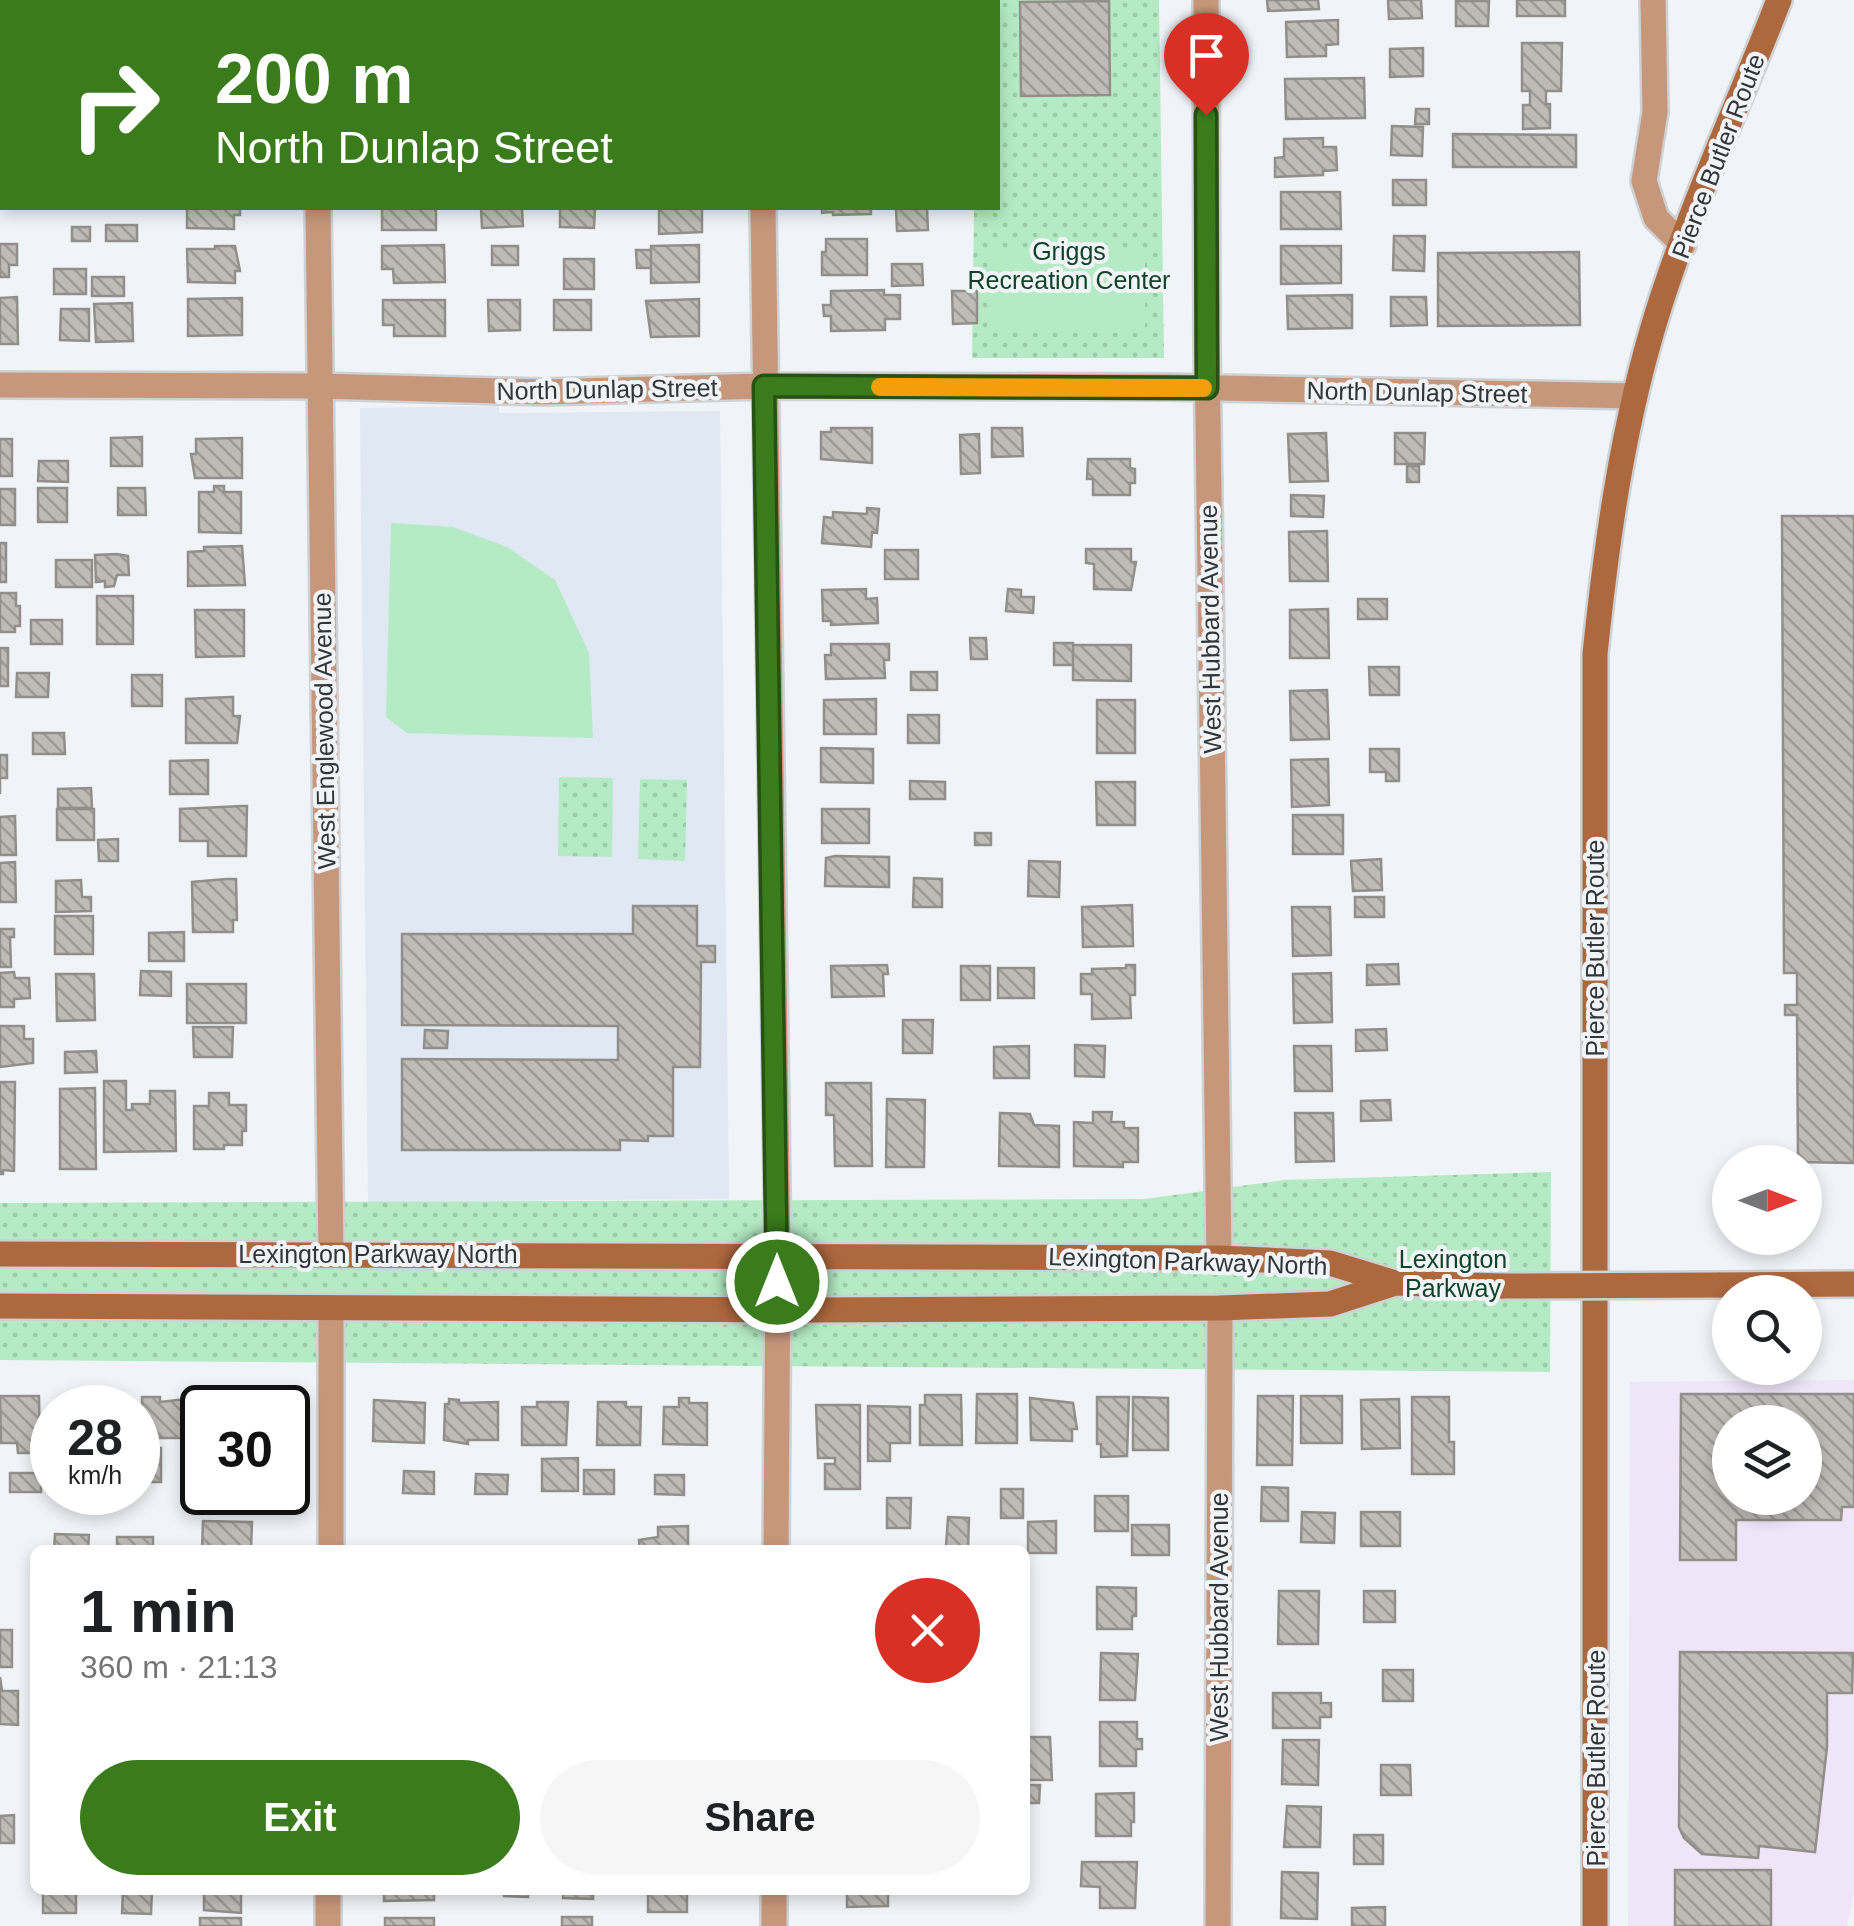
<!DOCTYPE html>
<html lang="en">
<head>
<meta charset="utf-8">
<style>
  body { margin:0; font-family:Helvetica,sans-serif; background:#f6f6f6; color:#202124; height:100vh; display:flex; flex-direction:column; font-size:38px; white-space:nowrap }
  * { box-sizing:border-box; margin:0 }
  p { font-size:32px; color:#757577 }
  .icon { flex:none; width:55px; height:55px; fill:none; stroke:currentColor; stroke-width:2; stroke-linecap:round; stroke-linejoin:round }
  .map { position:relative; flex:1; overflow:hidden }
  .details { position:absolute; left:30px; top:1545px; width:1000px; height:350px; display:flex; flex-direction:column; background:#fff; border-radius:15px; box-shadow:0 5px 15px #0003 }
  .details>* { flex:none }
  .guide { position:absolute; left:0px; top:0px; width:1000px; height:210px; box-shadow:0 5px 15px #0003; background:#3a7c1c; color:#fff; overflow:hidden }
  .needle { width:65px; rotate:90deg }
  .controls { position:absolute; left:1712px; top:1145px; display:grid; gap:20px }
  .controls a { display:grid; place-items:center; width:110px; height:110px; border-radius:50%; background:#fff; box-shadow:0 5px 15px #0003; font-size:50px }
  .speed { position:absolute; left:30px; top:1385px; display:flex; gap:20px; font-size:50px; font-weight:700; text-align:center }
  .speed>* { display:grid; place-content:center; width:130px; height:130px; border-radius:50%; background:#fff; box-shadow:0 5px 15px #0003; line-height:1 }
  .speed small { font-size:25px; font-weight:400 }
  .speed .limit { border:5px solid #111; border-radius:15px; background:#fff; color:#111 }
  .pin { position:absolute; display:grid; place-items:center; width:85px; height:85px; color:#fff; margin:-102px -42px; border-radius:50% 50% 50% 0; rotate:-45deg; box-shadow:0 0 10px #0007 }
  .pin .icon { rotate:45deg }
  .me { position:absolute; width:110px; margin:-55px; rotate:0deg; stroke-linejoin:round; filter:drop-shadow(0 0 8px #0008) }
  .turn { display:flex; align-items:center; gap:35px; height:210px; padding:0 50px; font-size:45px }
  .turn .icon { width:130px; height:130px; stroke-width:2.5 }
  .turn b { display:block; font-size:70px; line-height:85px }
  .round { display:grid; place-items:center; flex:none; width:105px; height:105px; border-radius:52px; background:#f6f6f6 }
  .headline { display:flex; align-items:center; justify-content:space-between; height:170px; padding:0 50px }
  h1 { font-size:60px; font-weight:700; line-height:75px }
  .button { display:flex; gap:20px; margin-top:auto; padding:20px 50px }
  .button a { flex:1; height:115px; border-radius:60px; background:#3a7c1c; color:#fff; font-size:40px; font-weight:700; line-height:115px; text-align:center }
  .button a+a { background:#f6f6f6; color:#202124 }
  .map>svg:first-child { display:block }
</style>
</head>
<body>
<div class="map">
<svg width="1854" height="1926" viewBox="0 0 1854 1926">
  <defs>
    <pattern id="grass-dots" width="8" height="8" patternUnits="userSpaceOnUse" patternTransform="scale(2.5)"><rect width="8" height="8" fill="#b4ebc4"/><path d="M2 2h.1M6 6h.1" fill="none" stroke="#9bcaa9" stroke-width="1.8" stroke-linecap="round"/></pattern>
    <pattern id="building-back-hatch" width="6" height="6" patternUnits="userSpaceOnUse" patternTransform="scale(2.5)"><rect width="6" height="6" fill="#bfbcb7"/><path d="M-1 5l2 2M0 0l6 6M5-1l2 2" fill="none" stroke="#9c9a96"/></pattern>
  </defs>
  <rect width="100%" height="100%" fill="#f0f4f8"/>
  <path fill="#f0e4f9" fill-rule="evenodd" d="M1854 1380V1892L1847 1926H1628L1630 1382ZM1730 1422H1805V1498H1730Z"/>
  <path fill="#dfe8f3" d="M499 406V413L720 411 729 1199 368 1202 360 408Z"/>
  <path fill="url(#grass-dots)" d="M791 0H1159L1164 358H972L974 208H998V2Z
    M559 777 613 778 612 857 558 856Z
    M640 779 687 780 685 861 638 859Z
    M1551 1172 1550 1372 0 1360V1203L1145 1199 1285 1180Z"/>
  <path fill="#b4ebc4" d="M988 248H1145V333L987 330Z
    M391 523 453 527 507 547 555 580 589 653 593 738 407 733 386 717Z"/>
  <path fill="url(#building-back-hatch)" stroke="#928f8a" stroke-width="2.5" fill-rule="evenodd" d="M1267 0H1318L1319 9 1268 11Z
    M1388 0H1421L1422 18 1389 19Z
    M1517 0H1565V16H1517Z
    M1109 1 1110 95 1021 96 1020 2Z
    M1456 1H1489L1488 26H1456Z
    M1338 20V44L1326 45V56L1287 57 1286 22Z
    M1522 43H1562L1561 91H1546V104H1550V128L1523 129V105H1530V91H1522Z
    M1423 48V76L1390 77V49Z
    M1364 78 1365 118 1286 119 1285 79Z
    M1416 109H1429V124H1415Z
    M1392 126 1423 127 1422 156 1391 155Z
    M1453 134 1576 135V167H1453Z
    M1323 138V147H1336L1337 170 1323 171V175L1275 177V158L1284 157V139Z
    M1393 180H1426V205H1393Z
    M1281 192H1340L1341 229H1281Z
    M187 208H240V215H234V229L187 228Z
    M382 208H436V230H382Z
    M481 208H522L523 226 482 228Z
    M560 208H595L594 228 560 227Z
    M659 208H702V232L659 234Z
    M822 208H871V214L833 215V212L822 213Z
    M896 208H927L928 230 897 231Z
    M106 225H137V241H106Z
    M72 227H90V241H72Z
    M1394 236H1425L1424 271 1393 270Z
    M826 239H867V275H822V252H826Z
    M0 244H17V265H9V277H0Z
    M444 245 445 282 394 283 393 269H382V246Z
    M699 245V282L651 283V246Z
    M215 246H235L240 271H235V283L188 282 187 249H215Z
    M492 246H518V265H492Z
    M1281 246H1341V283L1281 284Z
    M636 250H651V268H637Z
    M1579 252 1580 325 1438 326V253Z
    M564 259H594V289H564Z
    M892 264H922L923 285 892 286Z
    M54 269H86V294H54Z
    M92 277H124V296H92Z
    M884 290V295H900V319H885V330L831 331V316H824L823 305H831V291Z
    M952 291H977V323L953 324Z
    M1352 295V328L1288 329 1287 296Z
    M17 297 18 344H0V298Z
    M1391 297H1426L1427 325 1391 326Z
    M242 298V335L188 336V299Z
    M699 299V336L651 337 646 301Z
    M383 300H445V336H394V325H383Z
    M488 300H520V330L489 331Z
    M554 300H591V330H554Z
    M132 303 133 341 96 342 94 304Z
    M61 309H89V341L60 340Z
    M831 428H872V463L821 459V432H831Z
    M992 428H1022L1023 456 992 457Z
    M1326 433 1328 481 1290 482 1288 434Z
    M1395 433H1425L1424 464H1395Z
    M979 434 980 473 961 474 960 435Z
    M142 437V466H111V438Z
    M237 438H242V478H195L191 454H196V439Z
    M0 439H12V476H0Z
    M1088 459H1130V468L1135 469V483H1130V495H1093V479H1087Z
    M39 461H68V482L38 481Z
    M1407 466H1419V482H1407Z
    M214 486H224V492H241V533L199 532V492H214Z
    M38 488H67V522H38Z
    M118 488H145L146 515H118Z
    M0 489H15V525H0Z
    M1291 495 1324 496 1323 517 1291 516Z
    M867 508 879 509 877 533 872 532 871 547 822 543 824 517 833 518V512L867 514Z
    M1782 516H1854V1163L1798 1162 1797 1015H1785V1005H1797V973H1784Z
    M1327 531 1328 581H1290L1289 532Z
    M0 543H6V582H0Z
    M242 546 245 585 188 586V552L204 551V547Z
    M1086 549H1131V562H1136L1131 590 1094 589V564L1086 563Z
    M885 550H918V579H885Z
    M117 554 128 556 129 575H117L114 586 105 587V581L96 582 95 555Z
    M56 560H92V587H56Z
    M866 589V599L877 598 878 623 831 625V621H823L822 590Z
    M1008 589 1021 590V597H1034L1033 613 1006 611Z
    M0 593H16V606H20V626H15V632H0Z
    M97 596H133V644H97Z
    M1358 599H1387V619H1358Z
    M1328 609 1329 658H1290V610Z
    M195 610H244V656L196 657Z
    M31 620H62V644H31Z
    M970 638H986L987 659H971Z
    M1054 643H1073V665H1054Z
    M831 644H889V660H884L885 678 826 679 825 655H831Z
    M1073 645H1131V681L1073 680Z
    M0 648H8V686H0Z
    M1369 667H1399V695H1370Z
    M911 672H937V690H911Z
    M17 673H49L48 697H16Z
    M132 675H162V706H132Z
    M1327 690 1329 739 1291 740 1290 691Z
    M230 697H233V716H240L237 743H186V699Z
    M876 699V734H824V700Z
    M1097 700H1135V753H1097Z
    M908 715H939V743H908Z
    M33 733H64L65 754H33Z
    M821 748 873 749V783L821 782Z
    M1370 749H1399V781H1386V772H1370Z
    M0 755H7V778H0V794Z
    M1328 759 1329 805 1292 807 1291 760Z
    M208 760V794H170V761Z
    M910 781 945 782V799H910Z
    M1096 782H1135V825H1097Z
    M91 788 92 808H58V789Z
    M242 806H247L246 856H208V841H180V809Z
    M57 809H94V840H57Z
    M822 809H869V843H822Z
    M1293 815H1343V854H1293Z
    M15 816 16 855H0V817Z
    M975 833H991V845H975Z
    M118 839V861H99L98 840Z
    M835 856 889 857V887L825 886 826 858Z
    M1381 859 1382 890 1353 891 1351 861Z
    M1029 861 1060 862 1059 897 1028 896Z
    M15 862 16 902H0V863Z
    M914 878 942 879V907H913Z
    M227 879H236L237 920H233V932H193L192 882Z
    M81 880 82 897H91V911L56 912V881Z
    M1355 897H1384V917H1355Z
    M1132 905 1133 946 1083 947 1082 907Z
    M633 906H697V946H715V962H701L700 1067H673V1136H648V1141L620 1140V1150H402V1059L618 1060V1026L402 1025V934H633Z
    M1292 907H1330L1331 955 1293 956Z
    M55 916H93V954H55Z
    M0 929H14V937H10L11 967H0Z
    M184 932V961H149V933Z
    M1398 964 1399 984 1367 985V965Z
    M887 965 888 974H883L884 996 832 997 831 966Z
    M1126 965H1135V995H1130L1131 1018 1092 1019V994H1081V974H1092V969L1126 968Z
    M961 966H990V1000H961Z
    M998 968H1034V998H998Z
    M141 971 171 972V996L140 995Z
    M14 972 15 978H29L30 998 14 999V1007H0V973Z
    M1331 973 1332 1022 1294 1023 1293 974Z
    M56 974H94L95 1020 57 1021Z
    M187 984H246V1023H187Z
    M903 1020H933L932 1053H903Z
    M0 1026H24V1039H33V1063L0 1067Z
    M193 1027H233L232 1057H194Z
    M1386 1029 1387 1050 1356 1051V1030Z
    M425 1030 448 1031 447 1048H424Z
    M1075 1045 1105 1046 1104 1077 1075 1076Z
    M1029 1046V1078H994V1047Z
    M1294 1046H1331L1332 1091H1295Z
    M96 1051 97 1072 65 1073V1052Z
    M104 1081H126V1110H132V1104H150V1091H175L176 1151 104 1152Z
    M0 1082H15L14 1171 3 1170V1174H0Z
    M826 1083H871L872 1166H835L834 1115H826Z
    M95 1088 96 1169H60V1089Z
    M209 1093H229V1105H246V1131H242V1145H224V1149H194V1106H209Z
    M887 1099 925 1100 924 1167H886Z
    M1390 1100 1391 1120 1361 1121V1101Z
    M1093 1112H1112L1111 1122H1124V1128H1138V1162H1123V1167L1074 1166V1122L1093 1123Z
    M1000 1113 1030 1114 1034 1125 1059 1126V1167L999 1166Z
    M1295 1113H1333L1334 1161 1296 1162Z
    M977 1394H1017V1443H976Z
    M1681 1394H1854V1507H1842L1841 1520H1736V1560H1680ZM1730 1422H1805V1498H1730Z
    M925 1395H961L962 1445H920V1405H925Z
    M0 1396H39L40 1453H18L17 1443H1Z
    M1258 1396H1293L1292 1465H1257Z
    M1301 1396H1342V1443H1301Z
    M142 1397H160V1402L195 1398 196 1438H142Z
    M1097 1397H1129L1127 1456 1101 1457V1444H1097Z
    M1133 1397 1168 1398V1450H1133Z
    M1412 1397H1449V1442H1454V1474H1412Z
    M72 1398H97V1408H72Z
    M679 1398H689V1403H707V1445L663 1444 664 1407H679Z
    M1030 1398 1073 1403 1077 1429H1072V1441L1031 1440Z
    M217 1399H267V1408H217Z
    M449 1399 459 1400V1403L498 1402V1440H468V1444L444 1440 445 1404H449Z
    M1399 1399 1400 1448 1362 1449 1361 1400Z
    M374 1400 425 1403 424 1443 373 1441Z
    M537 1402H568L566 1445H522V1407H537Z
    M598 1402H626V1407H641L640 1445H597Z
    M816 1405H860V1489H825V1464H835V1458H818Z
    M868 1406 910 1407V1443H890V1461H868Z
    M138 1448H161V1482H138Z
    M578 1458V1491H542V1459Z
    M584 1470H614V1494H584Z
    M404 1471 434 1472V1494L403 1493Z
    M10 1473H41V1492H10Z
    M476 1474 508 1475 507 1494H475Z
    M655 1475H684V1495L655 1494Z
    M1262 1487 1288 1488V1521H1261Z
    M1001 1489H1023V1518H1001Z
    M1095 1496H1128V1531H1095Z
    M887 1498H911L910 1528H887Z
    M1302 1512 1335 1513 1334 1543 1301 1542Z
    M1361 1512H1400V1546H1361Z
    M948 1517 969 1518 968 1548 946 1547Z
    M203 1521 252 1522 251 1550H202Z
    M1056 1521V1553H1028V1522Z
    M1132 1525H1169V1555H1132Z
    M688 1526V1550H640L639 1540 658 1537V1527Z
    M55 1534 89 1535 88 1550H54Z
    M117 1537H153V1550H117Z
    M1097 1587 1136 1588V1616H1132V1629H1097Z
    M1279 1591H1319L1318 1644H1278Z
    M1364 1591H1395V1622H1364Z
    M0 1630H12V1667H0Z
    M1680 1652 1853 1653 1852 1693H1827V1747L1815 1852 1759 1846 1758 1858 1702 1854 1684 1838 1679 1827Z
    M1101 1653 1138 1654 1135 1700H1100Z
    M1383 1670H1413V1701H1383Z
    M0 1677 2 1691H18V1725L0 1724Z
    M1273 1693H1321V1703H1331V1717H1320V1728H1273Z
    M1100 1722H1137V1739H1142V1749H1136V1766H1100Z
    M1026 1737H1050L1052 1780H1025Z
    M1283 1740H1319L1318 1785 1282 1784Z
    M1381 1765H1410L1411 1795H1381Z
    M1025 1785H1040L1039 1803H1027V1816Z
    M1134 1793V1822H1131V1836H1096V1794Z
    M1287 1806 1321 1807 1320 1847H1284Z
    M14 1815V1843H0V1816Z
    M1354 1835H1383V1864H1354Z
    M1082 1862H1137L1135 1908H1100V1887L1081 1886Z
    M1675 1870H1771V1926H1675Z
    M1282 1872 1318 1873 1317 1919 1281 1918Z
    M43 1890H76V1913H43Z
    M123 1890H152L151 1914 122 1913Z
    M204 1890H241V1913L204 1910Z
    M384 1890H443V1892H434V1900L384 1901Z
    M504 1890H528V1897L504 1896Z
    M564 1890H593V1899L563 1898Z
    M648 1890H687V1912H648Z
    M847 1890H888V1906L847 1907Z
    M1385 1907V1926H1352V1908Z
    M562 1917H592V1926H562Z
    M200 1918H241V1926H200Z
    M385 1918H434V1926H385Z"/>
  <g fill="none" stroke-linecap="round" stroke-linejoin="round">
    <g stroke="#ced2d5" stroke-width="30">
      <path id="minor" d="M316 0V2
        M762 0V2
        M1206 0 1207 346 1219 1258
        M1653 0 1655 112 1644 181 1656 218 1683 245
        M318 208 331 1254
        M763 208 778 1255 776 1550
        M0 385 320 386 542 392 764 386 1169 387 1635 396
        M331 1550V1308
        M328 1926V1890
        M774 1926V1890
        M1218 1926 1220 1308"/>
    </g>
    <g stroke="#ced2d5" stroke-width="30">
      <path id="secondary" d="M0 1254 1219 1258 1330 1263 1395 1283 1504 1286
        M1718 1285 1854 1284
        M0 1306 812 1310 1220 1308 1330 1304 1395 1283
        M1595 1926V654C1607 538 1623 423 1658 311 1691 206 1739 103 1779 0"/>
    </g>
    <use href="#minor" stroke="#c7977b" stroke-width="25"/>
    <use href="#secondary" stroke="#ae683e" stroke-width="25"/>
    <g stroke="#ced2d5" stroke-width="30" stroke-linecap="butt">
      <path id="secondary-bridge" d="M1504 1286 1718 1285"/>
    </g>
    <use href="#secondary-bridge" stroke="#ae683e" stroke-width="25"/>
  </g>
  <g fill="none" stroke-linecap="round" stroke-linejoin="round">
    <g stroke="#265112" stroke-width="25">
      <path id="route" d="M777 1282 764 386 1207 388 1206 115"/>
    </g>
    <use href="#route" stroke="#3a7c1c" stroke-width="18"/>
    <path stroke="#f59e0b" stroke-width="18" d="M880 387 1203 388"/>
  </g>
  <g text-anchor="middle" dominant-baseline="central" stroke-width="8" stroke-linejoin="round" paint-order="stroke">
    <g font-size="25" fill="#343537" stroke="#f0f4f8">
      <text transform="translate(1718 156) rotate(-69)">Pierce Butler Route</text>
      <text transform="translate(607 389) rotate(-1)">North Dunlap Street</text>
      <text transform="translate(1417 392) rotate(1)">North Dunlap Street</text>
      <text transform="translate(1210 629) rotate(-91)">West Hubbard Avenue</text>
      <text transform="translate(324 731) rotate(-91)">West Englewood Avenue</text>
      <text transform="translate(1595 948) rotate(-90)">Pierce Butler Route</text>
      <text x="378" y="1254">Lexington Parkway North</text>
      <text transform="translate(1188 1261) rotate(2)">Lexington Parkway North</text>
      <text transform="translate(1219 1617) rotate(-90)">West Hubbard Avenue</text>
      <text transform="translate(1596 1758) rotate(-90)">Pierce Butler Route</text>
    </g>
    <g font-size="25" fill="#114426" stroke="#f0f4f8">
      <text x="1069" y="251">Griggs<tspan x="1069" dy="29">Recreation Center</tspan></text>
      <text x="1453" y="1259">Lexington<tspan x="1453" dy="29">Parkway</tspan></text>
    </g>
  </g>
</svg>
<div class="controls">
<a><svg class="needle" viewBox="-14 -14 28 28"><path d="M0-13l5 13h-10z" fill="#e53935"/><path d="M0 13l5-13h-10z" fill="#757577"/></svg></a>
<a><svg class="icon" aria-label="search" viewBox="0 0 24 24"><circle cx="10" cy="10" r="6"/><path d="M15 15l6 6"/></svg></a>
<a><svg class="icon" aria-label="layers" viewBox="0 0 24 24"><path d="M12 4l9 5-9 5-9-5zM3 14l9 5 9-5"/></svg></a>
</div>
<div class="speed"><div>28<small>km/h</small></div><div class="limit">30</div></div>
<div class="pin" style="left:1206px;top:115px;background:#d93025"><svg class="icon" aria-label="arrive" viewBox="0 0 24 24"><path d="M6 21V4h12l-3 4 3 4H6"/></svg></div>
<svg class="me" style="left:777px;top:1282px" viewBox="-20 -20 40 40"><circle r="17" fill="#3a7c1c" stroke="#fff" stroke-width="3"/><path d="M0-11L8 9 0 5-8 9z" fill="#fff"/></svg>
<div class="guide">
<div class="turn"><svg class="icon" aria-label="right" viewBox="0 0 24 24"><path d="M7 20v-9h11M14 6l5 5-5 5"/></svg><div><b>200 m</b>North Dunlap Street</div></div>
</div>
<section class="details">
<div class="headline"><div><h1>1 min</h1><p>360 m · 21:13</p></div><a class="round" style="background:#d93025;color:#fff"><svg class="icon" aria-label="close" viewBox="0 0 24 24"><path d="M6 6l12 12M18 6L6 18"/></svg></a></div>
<div class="button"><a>Exit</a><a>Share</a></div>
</section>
</div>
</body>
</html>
